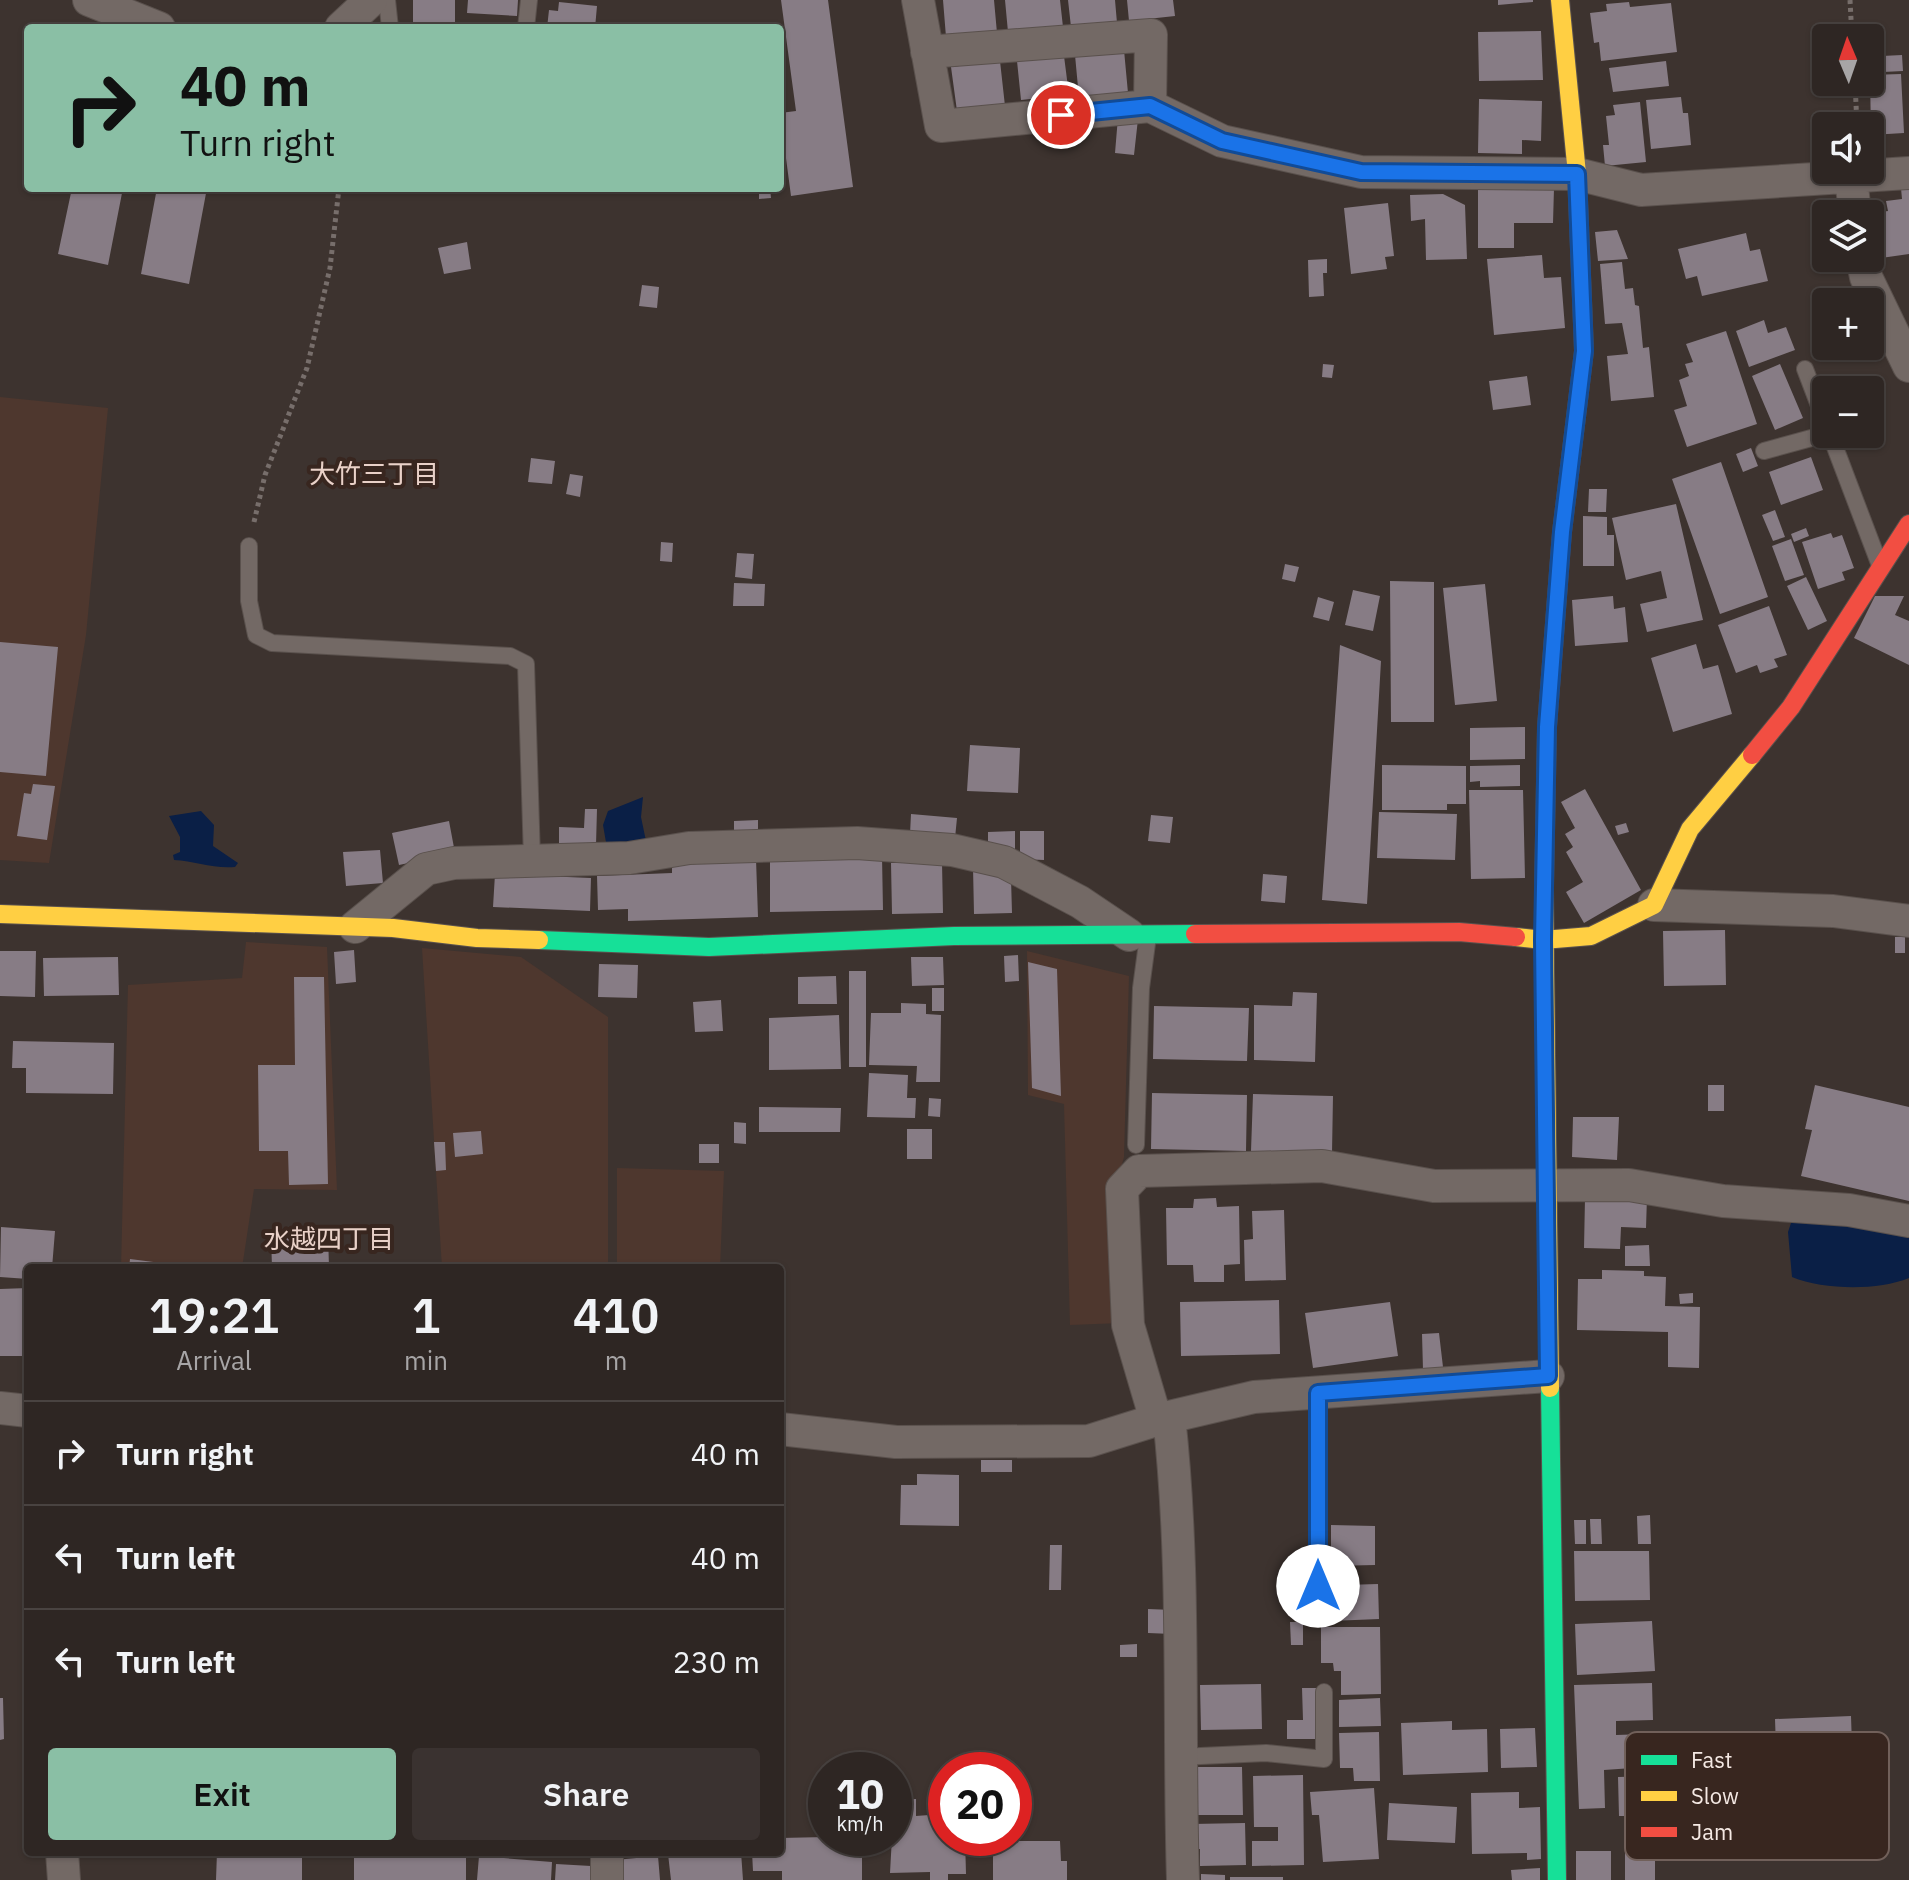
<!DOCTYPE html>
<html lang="en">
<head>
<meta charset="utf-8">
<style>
  body { margin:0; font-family:"IBM Plex Sans","Noto Sans JP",sans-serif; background:#3a3230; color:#f1f3f6; height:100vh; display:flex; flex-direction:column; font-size:30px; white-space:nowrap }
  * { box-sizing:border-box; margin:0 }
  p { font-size:26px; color:#a7a5a6 }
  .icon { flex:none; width:44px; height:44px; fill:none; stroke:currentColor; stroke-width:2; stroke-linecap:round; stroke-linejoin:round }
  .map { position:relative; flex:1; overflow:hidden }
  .side { position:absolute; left:24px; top:1264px; width:760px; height:592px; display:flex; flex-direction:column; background:#2e2623; border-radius:8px; box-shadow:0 2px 6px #0004,0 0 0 2px #494341 }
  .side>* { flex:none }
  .banner { position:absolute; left:24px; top:24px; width:760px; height:168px; border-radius:8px; box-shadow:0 2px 6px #0004,0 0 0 2px #494341; background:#8abfa5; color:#111; overflow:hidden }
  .needle { width:52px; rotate:358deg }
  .buttons { position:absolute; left:1812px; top:24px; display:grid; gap:16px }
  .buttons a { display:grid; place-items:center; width:72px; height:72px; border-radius:8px; background:#2e2623; box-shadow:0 2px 6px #0004,0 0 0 2px #494341; font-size:40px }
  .speed { position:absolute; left:808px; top:1752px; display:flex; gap:16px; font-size:40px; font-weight:700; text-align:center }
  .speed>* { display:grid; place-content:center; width:104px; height:104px; border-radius:50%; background:#2e2623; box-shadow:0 2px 6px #0004,0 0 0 2px #494341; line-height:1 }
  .speed small { font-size:20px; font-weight:400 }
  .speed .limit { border:12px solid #d22; background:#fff; color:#111 }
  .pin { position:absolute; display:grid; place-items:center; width:68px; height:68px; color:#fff; margin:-34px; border:4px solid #fff; border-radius:50%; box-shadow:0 2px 8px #0007 }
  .me { position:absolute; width:88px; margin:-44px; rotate:0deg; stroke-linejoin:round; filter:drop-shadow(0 0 6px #0008) }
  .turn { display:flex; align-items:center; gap:28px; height:168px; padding:0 24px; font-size:36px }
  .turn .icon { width:104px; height:104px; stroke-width:2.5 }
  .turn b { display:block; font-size:56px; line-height:68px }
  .eta { display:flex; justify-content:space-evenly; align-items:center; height:136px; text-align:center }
  .eta b { font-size:48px; font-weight:600; line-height:56px }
  .action { display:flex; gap:16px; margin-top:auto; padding:16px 24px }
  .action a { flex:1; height:92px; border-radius:8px; background:#8abfa5; color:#111; font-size:32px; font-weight:600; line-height:92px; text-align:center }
  .action a+a { background:#3a3230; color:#f1f3f6 }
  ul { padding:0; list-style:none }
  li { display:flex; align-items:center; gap:24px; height:104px; padding:0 24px; border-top:2px solid #494341 }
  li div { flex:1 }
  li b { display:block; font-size:30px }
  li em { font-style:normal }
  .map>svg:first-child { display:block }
</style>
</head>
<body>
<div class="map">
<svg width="1909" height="1880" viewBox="0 0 1909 1880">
  <rect width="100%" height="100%" fill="#3d332f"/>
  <path fill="#4e372e" d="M0 397 108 408 86 635 49 863 0 860Z
    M246 942 327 947 337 1190 254 1189 242 1268H121L128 985 242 978Z
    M422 948 521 957 608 1017V1268H442Z
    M1027 951 1129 976 1124 1157 1114 1193 1122 1323 1070 1325 1064 1104 1028 1095Z
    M617 1168 724 1171 720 1268H617Z"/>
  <path fill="#0a1f46" d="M643 797 641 817 646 841 607 848 603 825 608 811Z
    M201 811 214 825 213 846 238 863 235 867C213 869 195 861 174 860L173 855 180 852V837L169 816Z
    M1792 1220 1909 1232V1278C1877 1291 1824 1290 1792 1277L1788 1232Z"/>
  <path fill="#877c85" d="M413 0H455V28H413Z
    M468 0H518L517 16 467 13Z
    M781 0H828L853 187 791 196 780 113 796 111Z
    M943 0H994L997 33 946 37Z
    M1005 0H1060L1063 27 1008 32Z
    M1068 0H1115L1117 23 1071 27Z
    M1127 0H1173L1175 16 1129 21Z
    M1498 0H1533V2L1498 5Z
    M559 2 597 6 595 28H547L549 10 558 11Z
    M1629 2 1630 7 1671 3 1677 52 1601 61 1599 42 1594 43 1590 13 1607 11 1606 4Z
    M1541 31 1543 80 1479 81 1478 32Z
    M1124 50 1128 93 1079 98 1075 55Z
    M1902 55 1903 71 1883 72 1882 56Z
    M1064 56 1069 95 1021 100 1017 61Z
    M1000 61 1005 106 957 111 951 67Z
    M1666 61 1669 86 1613 92 1609 68Z
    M1901 74 1904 133 1871 135 1870 75Z
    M1681 97 1683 113H1688L1691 145 1651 149 1646 100Z
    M1479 99 1542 101 1541 141 1522 140V154L1478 153Z
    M1640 102 1646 162 1605 166 1603 145H1609L1606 116 1615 115 1613 105Z
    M1118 117 1138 119 1134 155 1115 153Z
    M1909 187V254L1874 259 1870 214 1865 207 1873 206 1874 213 1888 211 1886 201 1902 199 1901 188Z
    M72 188H123L108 265 58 254Z
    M157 188H207L189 284 141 274Z
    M759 188H770L771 198 759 199Z
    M1478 188H1554L1553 223H1514V248H1478Z
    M1443 194 1465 205 1467 259 1426 260 1425 219 1411 221 1410 195Z
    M1388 203 1394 256 1385 257 1387 269 1351 274 1344 208Z
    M1617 230 1628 259 1598 261 1595 232Z
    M1746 233 1750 251 1760 249 1768 281 1702 296 1697 276 1686 279 1678 249Z
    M467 242 471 269 444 274 438 248Z
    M1542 255 1544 278 1561 277 1565 328 1494 335 1487 259Z
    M1327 259V273H1323L1324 296 1309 297 1308 260Z
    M1622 262 1625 289 1633 288 1635 305 1639 306 1643 348 1649 347 1654 397 1611 401 1607 356 1628 354 1622 323 1605 324 1600 264Z
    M642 285 659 287 657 308 639 306Z
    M1764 320 1768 333 1786 327 1795 350 1749 367 1736 331Z
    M1726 331 1757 424 1687 447 1674 410 1687 406 1679 380 1689 376 1685 364 1693 362 1686 344Z
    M1323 364 1334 365 1332 378 1322 377Z
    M1780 364 1803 418 1775 430 1752 376Z
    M1527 376 1531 405 1493 410 1489 381Z
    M1751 448 1758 466 1743 472 1736 454Z
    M1811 457 1823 490 1781 505 1769 472Z
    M531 458 555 461 552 484 528 482Z
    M1721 462 1768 597 1720 614 1672 479Z
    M570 474 583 476 580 497 566 494Z
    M1589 489H1607L1606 512H1588Z
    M1676 504 1703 620 1647 632 1640 604 1667 598 1661 571 1626 580 1612 518Z
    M1775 510 1785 537 1773 541 1762 515Z
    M1583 516 1607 517V535H1614V566H1583Z
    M1806 528 1809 536 1794 542 1791 534Z
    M1831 533 1833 538 1842 535 1854 568 1842 572 1845 580 1818 589 1802 542Z
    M1791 539 1804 575 1785 581 1772 546Z
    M661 542 673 543 672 562 660 561Z
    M737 553 754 554 752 579 735 577Z
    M1285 564 1299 567 1295 582 1282 579Z
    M1806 577 1827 621 1808 630 1787 586Z
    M1390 581 1434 582V722H1391Z
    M734 583 765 584 764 606H733Z
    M1485 584 1497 701 1455 705 1443 588Z
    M1353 590 1380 596 1373 631 1345 625Z
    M1613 596 1614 609 1625 607 1628 642 1575 646 1572 600Z
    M1875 596H1904L1895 615 1909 621V665L1854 638Z
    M1318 597 1334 602 1329 621 1313 617Z
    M1769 606 1787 655 1774 659 1778 667 1760 673 1757 665 1736 673 1718 625Z
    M0 642 58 647 46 776 0 772Z
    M1696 644 1703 669 1718 665 1732 714 1673 732 1651 658Z
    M1340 645 1381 661 1367 904 1322 900Z
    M1525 727V759L1470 760V728Z
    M970 745 1020 748 1018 793 967 791Z
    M1382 765 1466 766V804H1447V810H1382Z
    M1520 765V786L1480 787V781L1470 782V766Z
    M33 784 55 786 47 840 17 836 24 793 31 794Z
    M1585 789 1641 890 1584 923 1566 892 1583 882 1566 852 1573 847 1565 834 1575 828 1561 802Z
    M1469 790H1523L1525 878 1471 879Z
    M585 809H597L596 845 559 844V827L584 828Z
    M1379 812 1457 814 1455 860 1377 858Z
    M911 814 957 818 955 838 910 834Z
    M1151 815 1173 817 1170 843 1148 841Z
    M758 820V832H734V821Z
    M449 821 455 853 399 865 392 833Z
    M1626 823 1629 832 1618 835 1615 826Z
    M1015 831V854L988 847V832Z
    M1020 831H1044V860L1020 859Z
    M380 850 383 883 346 886 343 852Z
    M882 856 883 910 770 912V858Z
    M756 859 758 917 628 921V909L598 910 597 876 672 873V862Z
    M942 862 943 913 892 914 891 863Z
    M973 867 1011 878 1012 913 974 914Z
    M495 874 591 878 590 911 493 907Z
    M1263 874 1287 876 1285 903 1261 901Z
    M1725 930 1726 985 1664 986 1663 931Z
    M1895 937H1905V953H1895Z
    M354 950 356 982 336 984 334 952Z
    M0 951H36L35 997 0 996Z
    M1018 955 1019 981 1005 982 1004 956Z
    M118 957 119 995 44 996 43 958Z
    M911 957H943L944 985 912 986Z
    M1028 962 1057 969 1061 1096 1032 1088Z
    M599 964 638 965 637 998 598 997Z
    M849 971H866V1067H849Z
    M836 976 837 1004H798V977Z
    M294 977H324L328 1184 289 1185 288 1151H259L258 1065H295Z
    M932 988H944V1011H932Z
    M1293 992 1317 993 1315 1062 1254 1060V1005L1292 1006Z
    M721 1000 723 1031 695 1032 693 1002Z
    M901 1003 926 1004V1014L941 1015 940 1082H916L917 1066 869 1065 871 1013H901Z
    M1154 1006 1249 1008 1247 1061 1153 1059Z
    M839 1015 841 1069 769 1070V1018Z
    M13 1041 114 1043 113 1094 26 1093V1068H12Z
    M869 1073 908 1075 907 1098H916L915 1118 867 1117Z
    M1708 1085H1724V1111H1708Z
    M1815 1085 1909 1107V1201L1801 1176 1812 1130 1805 1129Z
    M1152 1093 1247 1095 1246 1151 1151 1149Z
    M1253 1094 1333 1096 1332 1153 1251 1151Z
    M929 1098 941 1099 940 1117 928 1116Z
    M759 1107 841 1108 840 1132H759Z
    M1573 1117H1619L1617 1160 1572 1157Z
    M734 1122 746 1123V1144L734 1143Z
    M907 1129H932V1159H907Z
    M481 1131 483 1154 455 1157 453 1133Z
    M434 1142H445L446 1170 436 1171Z
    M699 1144H719V1163H699Z
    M1647 1197 1646 1228 1621 1227 1620 1249 1584 1248 1585 1198Z
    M1216 1198 1217 1207 1239 1206 1240 1264 1224 1265V1282H1194L1193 1265H1167L1166 1208H1193L1194 1199Z
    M1284 1210 1286 1280 1245 1281 1244 1240 1253 1239 1252 1211Z
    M1 1227 55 1231 52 1268H28V1279L0 1277Z
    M328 1234 329 1267 272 1268 271 1235Z
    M1649 1245 1650 1266H1625V1246Z
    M130 1259 185 1266V1268H129Z
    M1602 1270 1644 1271V1276L1666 1277 1665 1306 1700 1307 1699 1368 1668 1367V1332L1577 1330 1578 1279H1602Z
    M28 1288V1356H0V1289Z
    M1693 1293V1303L1680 1304 1679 1294Z
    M1279 1300 1280 1354 1181 1356 1180 1302Z
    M1390 1302 1398 1356 1313 1368 1305 1313Z
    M1439 1333 1443 1367 1423 1370 1422 1334Z
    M981 1460H1012V1472H981Z
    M917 1474 959 1475V1526L900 1525 901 1485H917Z
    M1650 1515 1651 1544H1638L1637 1516Z
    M1590 1519H1601L1602 1544H1591Z
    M1574 1520H1586V1544H1575Z
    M1331 1525 1375 1526V1565L1331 1566Z
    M1050 1545H1062L1061 1590H1049Z
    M1574 1551H1649L1650 1600 1575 1601Z
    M1378 1584 1379 1619 1331 1621 1330 1598H1344V1585Z
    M1148 1609 1173 1610 1172 1634 1148 1633Z
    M1652 1621 1655 1671 1577 1675 1575 1624Z
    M1290 1622H1303V1645H1291Z
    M1321 1627H1380L1381 1694 1341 1695V1671H1334L1333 1663H1321Z
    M1137 1644V1657H1120V1645Z
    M1652 1683 1653 1720 1616 1721V1735L1646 1734 1647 1767 1604 1770 1605 1808 1579 1809 1574 1685Z
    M1261 1684 1262 1729 1201 1730 1200 1685Z
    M1302 1688H1320L1321 1739H1287V1720H1303Z
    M0 1698H3L4 1739 0 1740Z
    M1380 1698 1381 1726 1339 1727V1700Z
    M1851 1716 1854 1804 1778 1807 1775 1719Z
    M1452 1721V1730L1487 1729 1488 1772 1403 1775 1401 1723Z
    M1535 1728 1537 1767 1501 1768 1500 1729Z
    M1379 1732 1380 1781H1354L1353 1768H1340L1339 1733Z
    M1197 1767H1242L1243 1815H1197Z
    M1303 1775 1304 1865 1252 1866V1841H1278V1827H1254L1253 1776Z
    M1656 1776 1657 1816H1619L1618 1777Z
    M1374 1788 1379 1859 1323 1862 1319 1815H1312L1310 1792Z
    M1519 1792V1808L1540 1807 1541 1859 1527 1860V1853L1472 1854 1471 1793Z
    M916 1799V1816L929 1815V1801L946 1800V1838H965L966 1874H948V1880H930V1872L890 1873 894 1800Z
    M1389 1803 1457 1807 1455 1843 1387 1840Z
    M1245 1823 1246 1865 1200 1866V1849H1193L1192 1824Z
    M826 1837 862 1838V1880H782V1871H753L752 1852H780V1838Z
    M993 1841H1060L1061 1861H1067V1880H993Z
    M1625 1850H1655V1880H1625Z
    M1576 1851H1611V1880H1576Z
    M217 1852H302V1880H216Z
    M466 1852V1880H354V1853Z
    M691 1852H741L743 1880H671L668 1854Z
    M479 1856 552 1862 551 1880H477Z
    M658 1856 660 1880H617L615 1860Z
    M556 1864 591 1866 590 1880H555Z
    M1540 1868V1880H1512L1511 1870Z
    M1201 1874 1225 1875V1880H1201Z
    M1230 1877H1283V1880H1230Z"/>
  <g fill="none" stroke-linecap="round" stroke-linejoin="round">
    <g stroke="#5a514d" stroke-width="18">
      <path id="lane" d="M387 0 390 28
        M526 28 529 0
        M1805 369 1826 424
        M1830 434 1879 563
        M1764 451 1826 434
        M249 546V601L256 635 272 643 510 656 526 664 532 859
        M1136 1145 1141 988 1148 936
        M1318 1586V1393
        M1179 1757 1266 1753 1324 1759V1692"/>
    </g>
    <g stroke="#5a514d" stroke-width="34">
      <path id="street" d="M89 0 159 28
        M918 0 941 126 1150 106 1222 141 1361 172 1577 174 1641 190 1909 173
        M341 28 371 0
        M927 52 1151 35 1150 106
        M1851 177 1855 214
        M1862 258 1866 277 1909 366
        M1654 905 1833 911 1909 921
        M355 927 426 869 454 863 629 858 689 848 857 843 952 850 1004 862 1080 902 1129 935
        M0 1408 28 1411
        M1169 1417C1186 1570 1178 1726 1183 1880
        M1156 1420 1128 1325 1122 1189 1139 1171 1322 1166 1434 1186 1629 1185 1723 1201 1849 1210 1909 1221
        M780 1429 896 1442 1089 1441 1156 1420 1254 1397 1548 1376
        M62 1852 64 1880
        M607 1852V1880"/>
    </g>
    <g stroke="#5a514d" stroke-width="20">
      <path id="fast" d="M1544 888 1547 727 1562 532 1584 351 1583 324
        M539 940 709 947 954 936 1195 934
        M1550 1388 1557 1880"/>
    </g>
    <g stroke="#5a514d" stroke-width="20">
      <path id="slow" d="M1560 0 1577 174 1583 324
        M1544 888 1550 1388
        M0 914 393 928 477 938 539 940
        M1516 937 1543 940 1591 936 1654 905 1690 829 1752 755"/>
    </g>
    <g stroke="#5a514d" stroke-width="20">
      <path id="jam" d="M1752 755 1791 707 1909 524
        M1195 934 1459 932 1516 937"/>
    </g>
    <path stroke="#776e6b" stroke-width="5" stroke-dasharray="4 4" stroke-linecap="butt" d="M1850 0 1852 38
      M1855 82 1857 126
      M254 522 265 475 307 368 330 268 339 188"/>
    <use href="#lane" stroke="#736965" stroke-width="16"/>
    <use href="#street" stroke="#736965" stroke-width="32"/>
    <use href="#fast" stroke="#16e098" stroke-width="18"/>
    <use href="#slow" stroke="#ffcf43" stroke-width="18"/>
    <use href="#jam" stroke="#f24e42" stroke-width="18"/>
  </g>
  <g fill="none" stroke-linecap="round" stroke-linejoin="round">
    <g stroke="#114b97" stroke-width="20">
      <path id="route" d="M1061 115 1150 106 1222 141 1361 172 1577 174 1584 351 1562 532 1547 727 1543 940 1548 1376 1318 1393V1586"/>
    </g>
    <use href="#route" stroke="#1a73e8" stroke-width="14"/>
  </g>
  <g text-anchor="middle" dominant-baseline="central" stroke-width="8" stroke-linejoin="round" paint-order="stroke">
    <g font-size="26" fill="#e9d1c8" stroke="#38261f">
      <text x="374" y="473">大竹三丁目</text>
      <text x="329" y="1238">水越四丁目</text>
    </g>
  </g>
  <rect x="1625" y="1732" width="264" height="128" rx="12" fill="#38261f" stroke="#71605a" stroke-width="2"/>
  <rect x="1641" y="1755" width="36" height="10" fill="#16e098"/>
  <rect x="1641" y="1791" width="36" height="10" fill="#ffcf43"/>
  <rect x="1641" y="1827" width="36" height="10" fill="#f24e42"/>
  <g font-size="22" fill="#f5e9e4">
    <text x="1691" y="1768">Fast</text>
    <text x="1691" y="1804">Slow</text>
    <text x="1691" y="1840">Jam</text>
  </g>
</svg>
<div class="buttons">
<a><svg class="needle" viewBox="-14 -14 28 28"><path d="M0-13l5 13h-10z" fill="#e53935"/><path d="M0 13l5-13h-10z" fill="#a7a5a6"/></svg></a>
<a><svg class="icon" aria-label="sound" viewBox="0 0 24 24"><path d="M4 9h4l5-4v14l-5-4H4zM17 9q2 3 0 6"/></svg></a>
<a><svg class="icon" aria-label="layers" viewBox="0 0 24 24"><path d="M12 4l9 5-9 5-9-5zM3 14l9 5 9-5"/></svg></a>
<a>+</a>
<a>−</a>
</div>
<div class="speed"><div>10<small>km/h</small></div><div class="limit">20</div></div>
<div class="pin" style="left:1061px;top:115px;background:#d93025"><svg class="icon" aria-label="arrive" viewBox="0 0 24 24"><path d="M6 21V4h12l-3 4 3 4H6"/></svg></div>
<svg class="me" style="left:1318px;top:1586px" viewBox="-20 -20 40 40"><circle r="19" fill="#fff"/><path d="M0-13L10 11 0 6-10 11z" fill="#1a73e8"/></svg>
<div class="banner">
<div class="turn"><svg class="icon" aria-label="right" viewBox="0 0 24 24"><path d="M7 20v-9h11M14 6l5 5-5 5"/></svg><div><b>40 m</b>Turn right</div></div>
</div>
<section class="side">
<div class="eta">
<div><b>19:21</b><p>Arrival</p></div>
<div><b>1</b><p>min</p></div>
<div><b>410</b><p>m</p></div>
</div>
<ul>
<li><svg class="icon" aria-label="right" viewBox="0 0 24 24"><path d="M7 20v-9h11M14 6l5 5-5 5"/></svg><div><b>Turn right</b></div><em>40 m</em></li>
<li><svg class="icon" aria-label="left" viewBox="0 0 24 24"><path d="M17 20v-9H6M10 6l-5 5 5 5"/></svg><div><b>Turn left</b></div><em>40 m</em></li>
<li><svg class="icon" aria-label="left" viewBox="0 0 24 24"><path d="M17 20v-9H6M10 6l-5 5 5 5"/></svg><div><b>Turn left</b></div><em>230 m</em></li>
</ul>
<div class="action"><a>Exit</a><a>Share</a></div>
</section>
</div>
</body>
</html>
